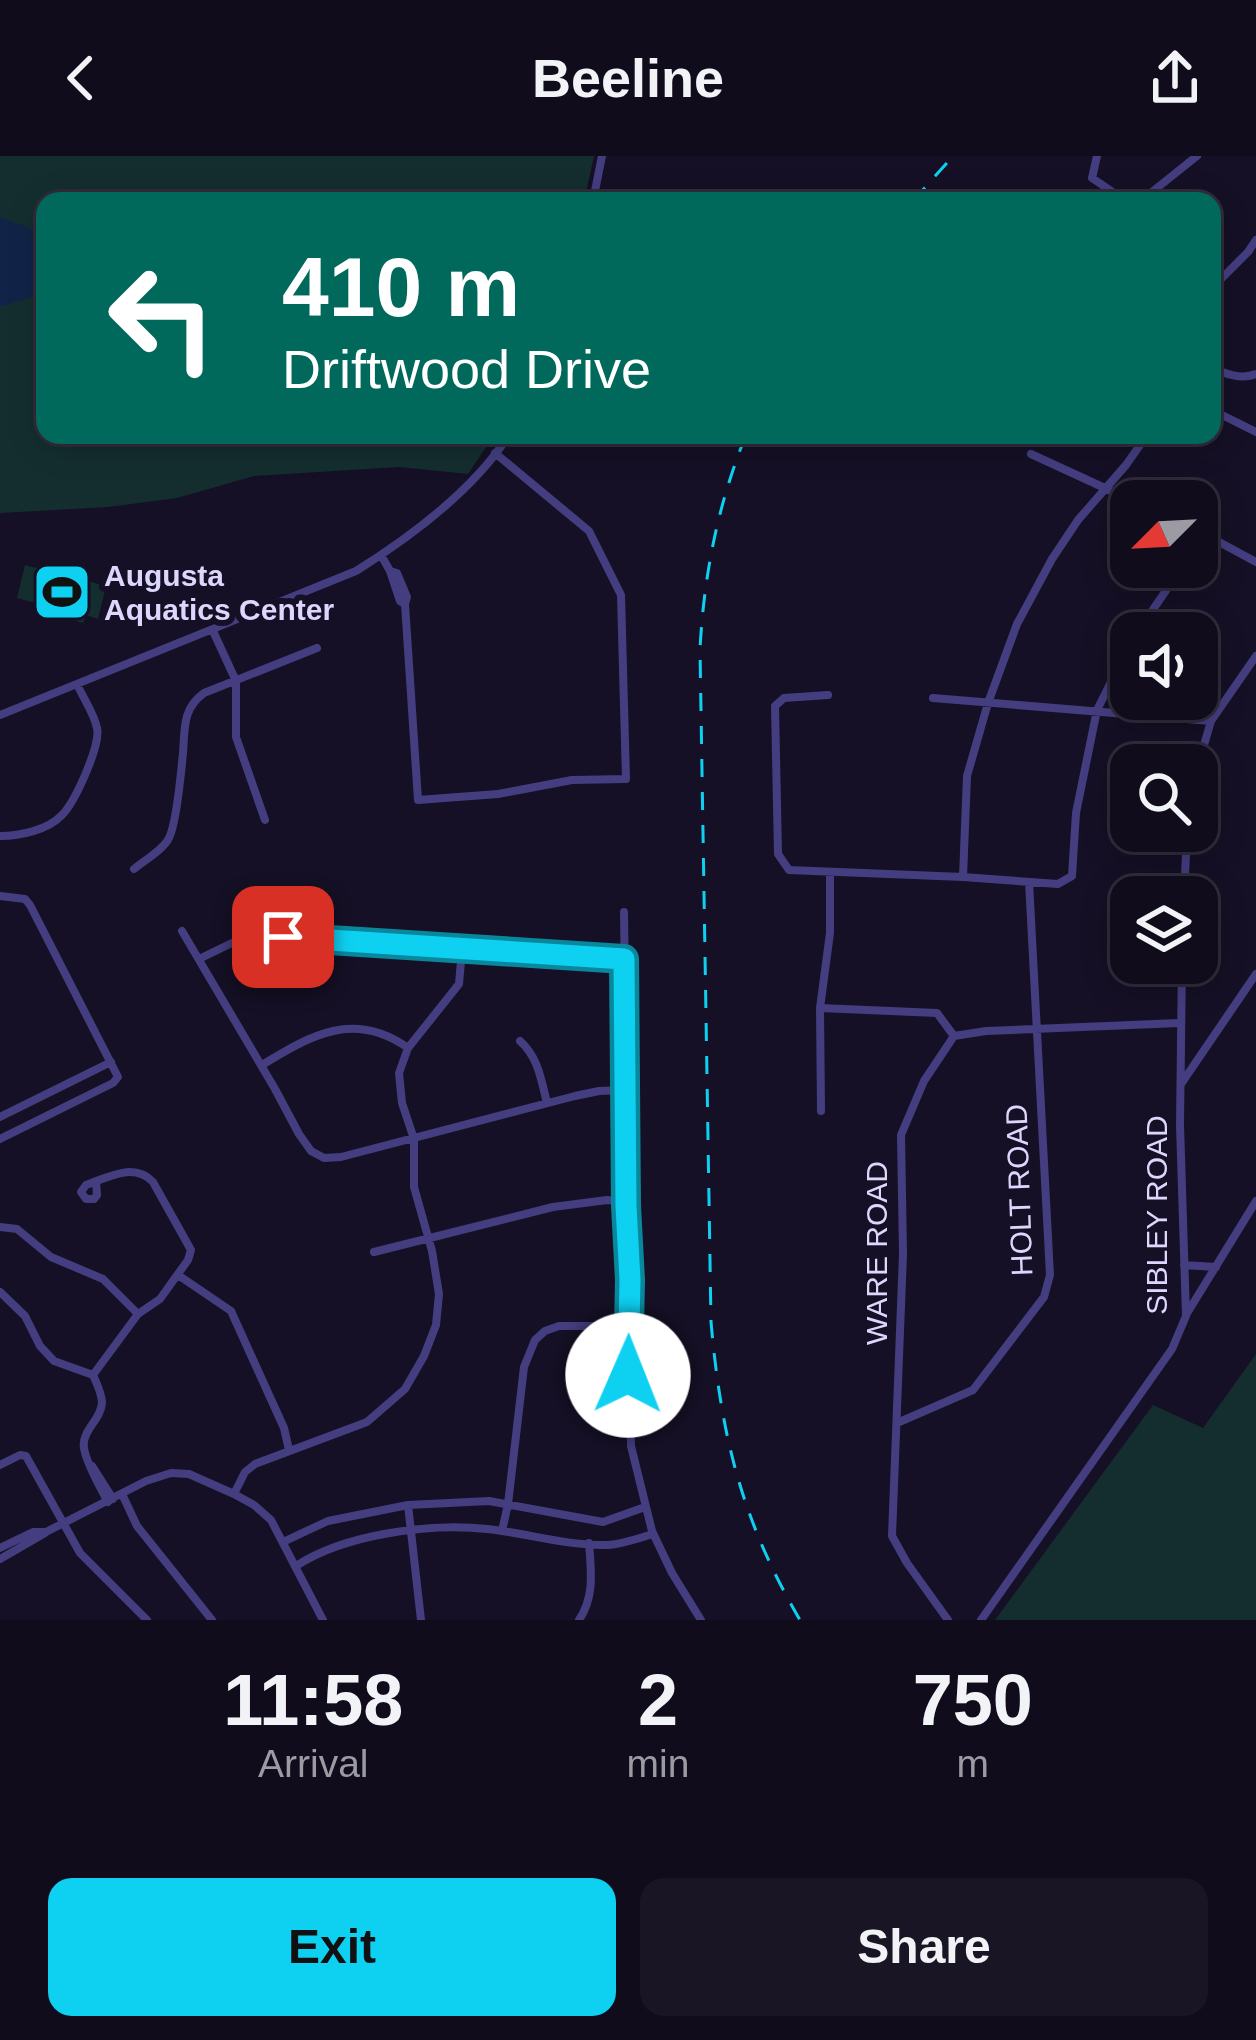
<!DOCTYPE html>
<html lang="en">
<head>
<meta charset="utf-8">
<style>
  body { margin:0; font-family:Helvetica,sans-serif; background:#191525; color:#f1f3f6; height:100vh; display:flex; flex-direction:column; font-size:45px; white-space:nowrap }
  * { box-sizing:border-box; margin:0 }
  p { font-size:39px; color:#9c9ba3 }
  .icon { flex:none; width:66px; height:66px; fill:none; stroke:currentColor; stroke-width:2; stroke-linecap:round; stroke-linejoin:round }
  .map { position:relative; height:1464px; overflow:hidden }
  .details { display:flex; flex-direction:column; background:#100c1c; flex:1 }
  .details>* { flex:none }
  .hud { position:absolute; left:36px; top:36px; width:1185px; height:252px; border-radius:24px; box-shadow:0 6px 30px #0003,0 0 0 3px #302c3b; background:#00695c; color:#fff; overflow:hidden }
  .needle { width:78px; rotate:246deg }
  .tools { position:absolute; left:1110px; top:324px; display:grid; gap:24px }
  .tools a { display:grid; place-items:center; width:108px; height:108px; border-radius:24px; background:#100c1c; box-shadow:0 6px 30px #0003,0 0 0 3px #302c3b; font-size:60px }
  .pin { position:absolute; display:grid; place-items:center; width:102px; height:102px; color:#fff; margin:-51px; border-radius:24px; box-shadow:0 6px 18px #0006 }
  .me { position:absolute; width:132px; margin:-66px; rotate:1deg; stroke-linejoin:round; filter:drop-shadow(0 0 9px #0008) }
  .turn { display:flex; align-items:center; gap:42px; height:252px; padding:0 48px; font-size:54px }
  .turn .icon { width:156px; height:156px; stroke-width:2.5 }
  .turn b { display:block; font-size:84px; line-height:102px }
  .eta { display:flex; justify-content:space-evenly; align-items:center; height:204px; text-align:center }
  .eta b { font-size:72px; font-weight:700; line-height:84px }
  .cta { display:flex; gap:24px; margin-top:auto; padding:24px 48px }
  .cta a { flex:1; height:138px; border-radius:24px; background:#0ed1f2; color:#111; font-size:48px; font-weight:700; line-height:138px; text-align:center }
  .cta a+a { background:#191525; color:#f1f3f6 }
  header { display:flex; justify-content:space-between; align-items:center; height:156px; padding:0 48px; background:#100c1c; font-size:54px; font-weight:700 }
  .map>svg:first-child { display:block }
</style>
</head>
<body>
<header><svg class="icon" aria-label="back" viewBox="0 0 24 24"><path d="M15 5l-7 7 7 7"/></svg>Beeline<svg class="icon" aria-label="share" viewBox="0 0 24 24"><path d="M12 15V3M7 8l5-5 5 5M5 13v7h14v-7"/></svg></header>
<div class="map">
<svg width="1256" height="1464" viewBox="0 0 1256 1464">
  <rect width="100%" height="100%" fill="#151025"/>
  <path fill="#142e2f" d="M0 0H594L584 45H45V279H494L468 318 399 311 254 320 177 342 108 351 0 357Z
    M25 409 106 430 98 463 86 459 83 467 38 455 39 448 17 442Z
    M1256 1198V1464H995L1153 1249 1203 1272Z"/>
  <path fill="#112448" d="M0 61 45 78V137L2 150H0Z"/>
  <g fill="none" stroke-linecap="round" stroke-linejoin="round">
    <path stroke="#443e81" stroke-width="8" d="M1097 0 1092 22 1126 45 1142 44 1197 0
      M593 45 602 0
      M1212 132 1248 96 1256 84
      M1212 211C1224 218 1242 224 1256 218
      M1224 260 1256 276
      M1031 298 1133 345
      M1197 374 1256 406
      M381 399 390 415 397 417 407 441 405 448 400 445 390 415
      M405 448 418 644 498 638 572 624 626 623 621 439 589 375 495 297
      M213 475 236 525V581L265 664
      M1137 477 1182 411
      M828 539 784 542 775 550 778 698 789 714 963 721 1058 728 1072 720 1076 657 1097 554 1131 486
      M933 542 1211 565
      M0 559 356 415C412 380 473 335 509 279
      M1197 613 1211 565 1256 500
      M0 680C20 680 48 674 62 659 75 646 101 589 97 572 94 557 83 542 77 528
      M134 713C145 704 163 694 169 682 177 666 181 616 183 597 185 573 182 553 204 537L317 492
      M963 721 967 620 988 547 1017 468 1052 403 1078 364 1126 309 1147 279
      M0 740 25 743 30 749 118 921 113 927 0 983
      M1184 741 1187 675
      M624 756 631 1290 652 1375 672 1417 701 1464
      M182 775 275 933 299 978 311 995 324 1002 341 1001 575 940 599 935 626 934
      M199 803 236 785 254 780 624 803
      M820 852 937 857 954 880
      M520 885C538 901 541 923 547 947
      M262 909C311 879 354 854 408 892
      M1181 928 1256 818
      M821 955 820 852 830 777V718
      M0 961 111 906
      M0 1071 17 1073 51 1101 103 1123 138 1158
      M374 1096 553 1051 607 1044 626 1046
      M1184 1109 1216 1111
      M178 1119 231 1155 284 1272 289 1294
      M0 1136 25 1160 40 1190 54 1205 93 1219C97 1228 102 1238 102 1247 101 1264 81 1275 84 1292 86 1307 101 1333 108 1346
      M1186 1159 1256 1045
      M93 1219 138 1158 160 1143 188 1104 191 1094 153 1026C134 1006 109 1021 86 1029L81 1036 86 1043H94L97 1039 96 1025
      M897 1267 973 1234 1044 1141 1050 1119 1029 726
      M0 1309 20 1299 26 1300 80 1397 147 1464
      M92 1310 113 1343
      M122 1338 137 1370 212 1464
      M234 1338 245 1316 255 1308 367 1266 405 1233 424 1200 436 1169 439 1138 432 1095 414 1031V983L402 947 399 917 408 892 459 828 462 794
      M408 1349 421 1464
      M502 1375 508 1348 524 1211 535 1184 545 1175 559 1170H628
      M283 1386 328 1365 408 1349 489 1345 603 1366 645 1351
      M0 1392 33 1376H46L146 1325 171 1317 189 1318 234 1338 254 1349 271 1364 323 1464
      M0 1403 45 1377
      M296 1410C345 1378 429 1367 487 1373 527 1377 566 1390 608 1389 623 1388 639 1382 653 1378
      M579 1464C595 1440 591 1415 589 1387
      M948 1464 907 1407 892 1380 903 1098 901 979 924 925 954 880 986 875 1179 867
      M981 1464 1172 1193 1186 1160 1180 969 1182 807"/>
    <path stroke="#0ed1f2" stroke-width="3" stroke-dasharray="18 15" stroke-linecap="butt" d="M913 45 953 0
      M746 279C718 348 704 418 700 493L711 1166C721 1280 742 1365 800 1464"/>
  </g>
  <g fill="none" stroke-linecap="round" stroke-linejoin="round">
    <g stroke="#09889d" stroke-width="30">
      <path id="route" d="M283 781 624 803 626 1050 630 1124 628 1219"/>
    </g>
    <use href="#route" stroke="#0ed1f2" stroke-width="21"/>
  </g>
  <defs>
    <g id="stadium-square" transform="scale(3)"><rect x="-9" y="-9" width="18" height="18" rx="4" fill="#0ed1f2" stroke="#151025"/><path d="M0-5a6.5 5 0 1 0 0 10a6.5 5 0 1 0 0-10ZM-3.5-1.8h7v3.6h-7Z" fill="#111"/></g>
  </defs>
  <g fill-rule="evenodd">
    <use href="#stadium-square" x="62" y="436"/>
  </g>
  <g text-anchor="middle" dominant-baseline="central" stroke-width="12" stroke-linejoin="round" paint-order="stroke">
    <g font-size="30" font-weight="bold" fill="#ddd7fd" stroke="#151025" text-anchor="start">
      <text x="104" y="419">Augusta<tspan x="104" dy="34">Aquatics Center</tspan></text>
    </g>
    <g font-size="30" fill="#ddd7fd" stroke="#151025">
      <text transform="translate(1019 1034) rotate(-92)">HOLT ROAD</text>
      <text transform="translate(1156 1059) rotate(-90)">SIBLEY ROAD</text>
      <text transform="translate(876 1097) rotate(-90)">WARE ROAD</text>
    </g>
  </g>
</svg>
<div class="tools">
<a><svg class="needle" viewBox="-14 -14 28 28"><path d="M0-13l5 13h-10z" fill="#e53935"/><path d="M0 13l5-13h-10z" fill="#9c9ba3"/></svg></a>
<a><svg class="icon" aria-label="sound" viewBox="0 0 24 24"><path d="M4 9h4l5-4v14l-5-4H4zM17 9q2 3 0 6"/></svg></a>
<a><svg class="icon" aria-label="search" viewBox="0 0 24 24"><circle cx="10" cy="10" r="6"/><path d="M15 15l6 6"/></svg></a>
<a><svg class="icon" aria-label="layers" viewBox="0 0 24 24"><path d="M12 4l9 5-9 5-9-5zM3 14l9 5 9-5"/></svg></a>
</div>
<div class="pin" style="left:283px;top:781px;background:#d93025"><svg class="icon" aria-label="arrive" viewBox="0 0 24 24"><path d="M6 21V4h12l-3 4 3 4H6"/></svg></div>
<svg class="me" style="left:628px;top:1219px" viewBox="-20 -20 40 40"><circle r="19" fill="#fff"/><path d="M0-13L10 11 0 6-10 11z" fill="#0ed1f2"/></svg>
<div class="hud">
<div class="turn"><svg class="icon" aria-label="left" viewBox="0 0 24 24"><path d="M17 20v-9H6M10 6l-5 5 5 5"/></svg><div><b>410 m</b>Driftwood Drive</div></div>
</div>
</div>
<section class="details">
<div class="eta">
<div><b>11:58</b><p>Arrival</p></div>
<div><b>2</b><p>min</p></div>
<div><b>750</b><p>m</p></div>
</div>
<div class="cta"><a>Exit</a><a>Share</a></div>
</section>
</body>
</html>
